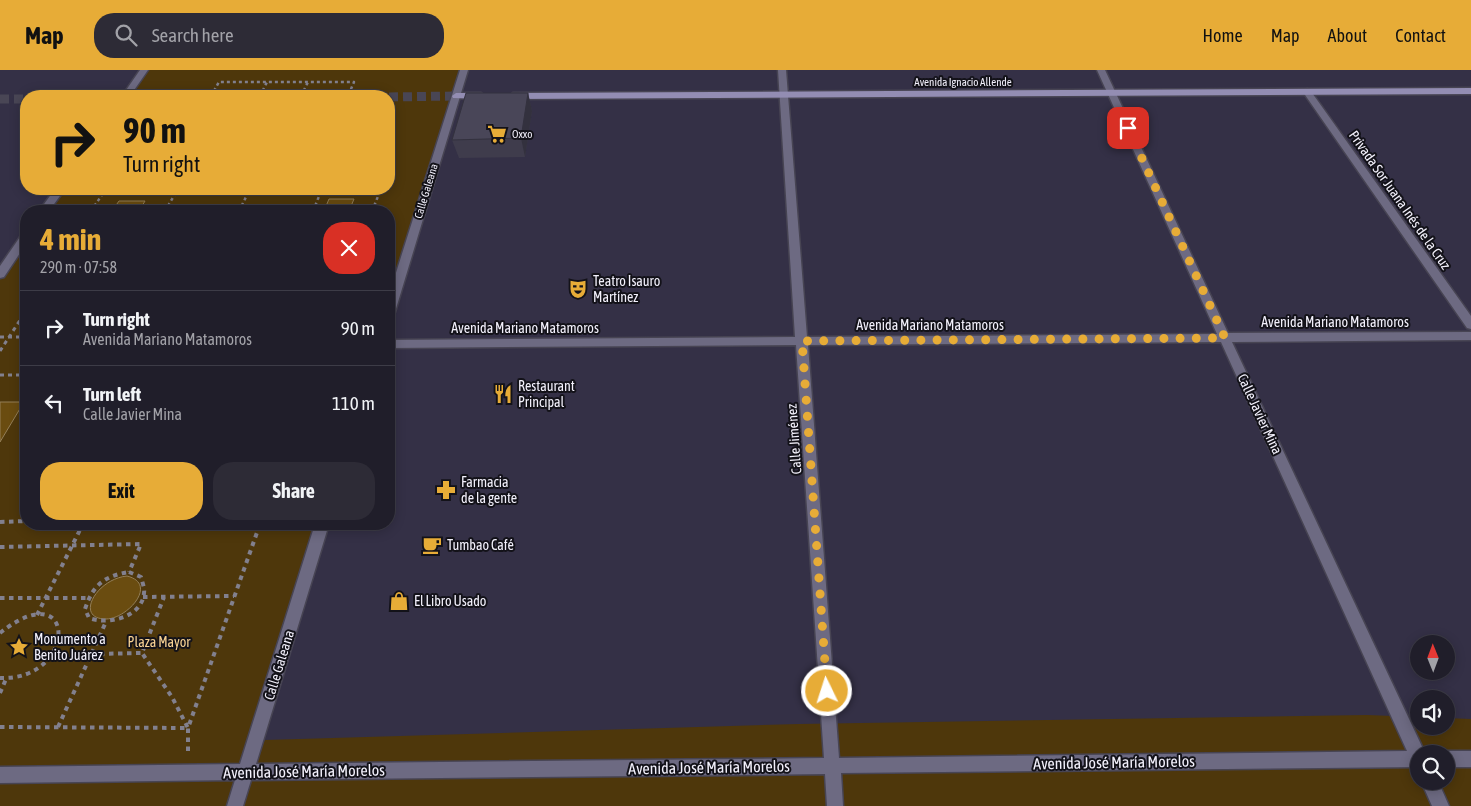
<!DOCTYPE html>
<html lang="en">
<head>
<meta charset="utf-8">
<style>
  body { margin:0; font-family:"Asap Condensed",sans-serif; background:#2d2b36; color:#f1f3f6; height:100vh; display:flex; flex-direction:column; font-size:19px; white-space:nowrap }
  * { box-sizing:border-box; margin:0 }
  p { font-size:16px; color:#a2a2a8 }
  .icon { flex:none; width:28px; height:28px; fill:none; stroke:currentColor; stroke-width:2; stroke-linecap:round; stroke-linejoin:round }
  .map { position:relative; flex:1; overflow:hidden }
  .panel { position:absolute; left:20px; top:135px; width:375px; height:325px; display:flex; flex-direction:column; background:#201e2a; border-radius:20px; box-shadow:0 2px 12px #0003,0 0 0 1px #3d3c47 }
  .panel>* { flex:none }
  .banner { position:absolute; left:20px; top:20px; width:375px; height:105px; border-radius:20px; box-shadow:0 2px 12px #0003,0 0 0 1px #3d3c47; background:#e7ac37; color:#111; overflow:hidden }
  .needle { width:32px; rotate:359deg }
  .fabs { position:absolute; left:1410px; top:565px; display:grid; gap:10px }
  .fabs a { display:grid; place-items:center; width:45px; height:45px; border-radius:50%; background:#201e2a; box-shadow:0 2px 12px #0003,0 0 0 1px #3d3c47; font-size:25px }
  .pin { position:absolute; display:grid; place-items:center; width:42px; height:42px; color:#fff; margin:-21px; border-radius:10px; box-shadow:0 2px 8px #0006 }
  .me { position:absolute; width:55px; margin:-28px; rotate:356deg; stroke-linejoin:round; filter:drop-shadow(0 0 4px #0008) }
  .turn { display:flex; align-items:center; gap:18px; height:105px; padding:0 20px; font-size:22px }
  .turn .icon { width:65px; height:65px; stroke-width:2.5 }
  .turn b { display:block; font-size:35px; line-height:42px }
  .round { display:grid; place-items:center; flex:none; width:52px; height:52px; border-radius:20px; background:#2d2b36 }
  .overview { display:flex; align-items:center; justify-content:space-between; height:85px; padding:0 20px }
  h1 { font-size:30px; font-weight:700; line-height:38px; color:#e7ac37 }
  .action { display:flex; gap:10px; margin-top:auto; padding:10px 20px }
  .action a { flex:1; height:58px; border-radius:20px; background:#e7ac37; color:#111; font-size:20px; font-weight:700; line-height:58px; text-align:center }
  .action a+a { background:#2d2b36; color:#f1f3f6 }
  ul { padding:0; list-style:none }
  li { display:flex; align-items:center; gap:15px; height:75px; padding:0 20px; border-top:1px solid #3d3c47 }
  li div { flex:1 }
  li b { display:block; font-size:19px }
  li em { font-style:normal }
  header { display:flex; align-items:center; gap:30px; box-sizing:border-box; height:70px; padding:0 25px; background:#e7ac37; color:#111 }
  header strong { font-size:24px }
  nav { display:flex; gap:28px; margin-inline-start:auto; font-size:18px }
  .search { width:350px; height:45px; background:#2d2b36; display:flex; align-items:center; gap:12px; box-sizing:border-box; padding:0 18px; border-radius:20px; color:#a2a2a8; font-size:19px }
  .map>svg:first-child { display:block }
</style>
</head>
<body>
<header>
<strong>Map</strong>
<div class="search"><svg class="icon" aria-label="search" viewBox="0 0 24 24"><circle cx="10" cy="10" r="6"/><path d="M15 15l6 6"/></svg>Search here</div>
<nav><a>Home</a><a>Map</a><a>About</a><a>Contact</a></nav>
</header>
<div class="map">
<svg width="1471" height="736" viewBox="0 0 1471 736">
  <rect width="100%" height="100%" fill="#2b2838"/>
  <path fill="#343046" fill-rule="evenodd" d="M0 0H1471V736H0ZM26 26H389V119H26ZM26 141H389V454H26ZM1419 574H1446V601H1419ZM1419 629H1446V656H1419ZM1419 684H1446V711H1419Z"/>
  <path fill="#4e370b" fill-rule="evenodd" d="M145 0H466L389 250V141H45L61 119H389V26H126Z
    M26 167V454H326L255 688 265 670 799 654 1367 645 1419 647V656H1446V648L1471 649V736H0V204ZM1419 684H1446V711H1419Z"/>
  <path fill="#6a4c10" stroke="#937e57" d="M329 129H354L349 141H324Z
    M119 131H145L139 141H112Z
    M0 332H24L0 372Z
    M127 506C159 514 127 549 106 549 74 549 96 509 127 506Z"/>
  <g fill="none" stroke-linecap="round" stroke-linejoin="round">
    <path stroke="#494655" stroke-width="9" stroke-dasharray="9 5" stroke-linecap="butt" d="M389 27 456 26
      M0 29H26"/>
    <g stroke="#474453" stroke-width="3">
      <path id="street" d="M140 0H148L130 26H122Z
        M460 0H468L395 242 389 246V225Z
        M778 0H786L807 267 1217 264 1097 0H1105L1228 263 1471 262V270L1232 272 1425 683 1419 684V697L841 703 843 736H827L825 704 251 710 243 736H227L235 710 0 713V697L240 694 315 454H329L256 694 824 688 796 275 389 278V270L795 267ZM1221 272 1407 681 839 688 808 275Z
        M1307 19 1310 20 1471 246V259L1467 258 1303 22Z
        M55 119H65L49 141H39Z
        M26 163V174L4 207 0 208V196L22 164Z
        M1446 681H1471V697H1446V684H1440Z
        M1421 711H1438L1449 736H1432Z"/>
    </g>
    <g stroke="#474453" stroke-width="3">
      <path id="secondary" d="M1471 18V24L513 29 509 26 513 23Z
        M456 23H481L485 26 481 29 453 28 452 26Z"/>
    </g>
    <path stroke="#82808e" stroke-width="2.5" stroke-dasharray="3 3" stroke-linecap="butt" d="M211 26 219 12H354L348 26
      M260 26 267 12
      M301 26 308 12
      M91 141 106 119
      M165 141 178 119
      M239 141 250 119
      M313 141 322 119
      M372 141 381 119"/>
    <path stroke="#82808e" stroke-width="3" stroke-dasharray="4 4" stroke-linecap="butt" d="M0 267H26
      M0 281 26 241
      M0 305H26"/>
    <path stroke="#82808e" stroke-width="4" stroke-dasharray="4.5 4.5" stroke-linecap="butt" d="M0 452 26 451
      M0 477 141 474 129 502
      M129 502 141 507C142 512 145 518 144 523 142 548 107 555 89 548L85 539C93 515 104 506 129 502Z
      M143 527 234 526
      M0 528H88
      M37 545 83 454
      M0 563C78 501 78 611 0 608
      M91 584 142 583 164 527
      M0 623 6 609
      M0 657 188 658 172 627 142 583
      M58 657 105 554
      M188 681V658L260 454"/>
    <use href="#street" fill="#6d6a82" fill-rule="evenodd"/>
    <use href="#secondary" fill="#938db3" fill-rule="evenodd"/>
  </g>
  <path fill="#3f3c4c" d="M528 23 532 41 525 87 459 88 452 70Z"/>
  <path fill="#33313e" d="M528 23 532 41 525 87 521 68Z"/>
  <path fill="#494658" stroke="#33313e" d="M466 23H528L521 68 452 70Z"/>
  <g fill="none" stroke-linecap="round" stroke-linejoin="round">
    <path stroke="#e7ac37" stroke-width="9" stroke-dasharray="0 16.2" d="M827 621 802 271 1225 268 1128 58"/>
  </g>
  <defs>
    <g id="supermarket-bare" transform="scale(1.5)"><path d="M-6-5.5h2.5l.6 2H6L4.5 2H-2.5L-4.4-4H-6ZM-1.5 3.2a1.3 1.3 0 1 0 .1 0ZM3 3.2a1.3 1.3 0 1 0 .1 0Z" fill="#e7ac37" stroke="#131219" stroke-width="2.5" paint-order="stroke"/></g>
    <g id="theatre-bare" transform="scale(1.5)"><path d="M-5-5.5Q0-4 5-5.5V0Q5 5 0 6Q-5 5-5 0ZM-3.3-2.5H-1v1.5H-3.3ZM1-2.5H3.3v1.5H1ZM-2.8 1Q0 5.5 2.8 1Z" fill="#e7ac37" stroke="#131219" stroke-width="2.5" paint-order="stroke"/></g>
    <g id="restaurant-bare" transform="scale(1.5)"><path d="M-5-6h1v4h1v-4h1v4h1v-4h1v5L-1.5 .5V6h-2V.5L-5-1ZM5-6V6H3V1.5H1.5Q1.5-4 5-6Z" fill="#e7ac37" stroke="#131219" stroke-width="2.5" paint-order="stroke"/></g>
    <g id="pharmacy-bare" transform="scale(1.5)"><path d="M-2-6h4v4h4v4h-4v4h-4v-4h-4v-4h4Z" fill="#e7ac37" stroke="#131219" stroke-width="2.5" paint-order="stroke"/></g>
    <g id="cafe-bare" transform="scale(1.5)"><path d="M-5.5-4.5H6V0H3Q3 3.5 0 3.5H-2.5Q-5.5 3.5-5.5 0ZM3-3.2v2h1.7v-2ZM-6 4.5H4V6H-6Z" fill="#e7ac37" stroke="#131219" stroke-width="2.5" paint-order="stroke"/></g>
    <g id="shop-bare" transform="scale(1.5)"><path d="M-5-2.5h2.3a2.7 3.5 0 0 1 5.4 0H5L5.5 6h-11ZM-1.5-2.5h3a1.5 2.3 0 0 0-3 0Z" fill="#e7ac37" stroke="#131219" stroke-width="2.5" paint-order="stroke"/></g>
    <g id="sight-bare" transform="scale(1.5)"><path d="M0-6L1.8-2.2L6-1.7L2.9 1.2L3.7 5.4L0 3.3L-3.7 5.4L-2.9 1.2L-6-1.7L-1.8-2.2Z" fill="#e7ac37" stroke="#131219" stroke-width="2.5" paint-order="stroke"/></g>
  </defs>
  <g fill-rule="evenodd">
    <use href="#supermarket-bare" x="497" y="64"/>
    <use href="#theatre-bare" x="578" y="219"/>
    <use href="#restaurant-bare" x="503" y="324"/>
    <use href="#pharmacy-bare" x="446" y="420"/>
    <use href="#cafe-bare" x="432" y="475"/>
    <use href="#shop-bare" x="399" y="531"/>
    <use href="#sight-bare" x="19" y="577"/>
  </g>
  <g text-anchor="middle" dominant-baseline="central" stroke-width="4" stroke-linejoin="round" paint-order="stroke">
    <g font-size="11" fill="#f3f1fc" stroke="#131219">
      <text x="963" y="12">Avenida Ignacio Allende</text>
      <text transform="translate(426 121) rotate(-73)">Calle Galeana</text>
    </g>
    <g font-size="11" fill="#f3f1fc" stroke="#131219" text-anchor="start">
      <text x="512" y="64">Oxxo</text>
    </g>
    <g font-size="14" fill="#f3f1fc" stroke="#131219">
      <text transform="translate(1400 130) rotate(55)">Privada Sor Juana Inés de la Cruz</text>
      <text x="1335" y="252">Avenida Mariano Matamoros</text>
      <text x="930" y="255">Avenida Mariano Matamoros</text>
      <text x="525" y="258">Avenida Mariano Matamoros</text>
      <text transform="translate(1260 344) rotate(65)">Calle Javier Mina</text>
      <text transform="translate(794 369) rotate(-94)">Calle Jiménez</text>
      <text transform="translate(279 595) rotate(-73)">Calle Galeana</text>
    </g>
    <g font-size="14" fill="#f3f1fc" stroke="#131219" text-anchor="start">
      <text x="593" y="211">Teatro Isauro<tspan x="593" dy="16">Martínez</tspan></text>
      <text x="518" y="316">Restaurant<tspan x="518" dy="16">Principal</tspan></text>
      <text x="461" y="412">Farmacia<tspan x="461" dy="16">de la gente</tspan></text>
      <text x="447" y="475">Tumbao Café</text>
      <text x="414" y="531">El Libro Usado</text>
      <text x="34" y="569">Monumento a<tspan x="34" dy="16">Benito Juárez</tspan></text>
    </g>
    <g font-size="14" fill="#f9d394" stroke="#131219">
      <text x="159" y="572">Plaza Mayor</text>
    </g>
    <g font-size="16" fill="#f3f1fc" stroke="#131219">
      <text transform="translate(1114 692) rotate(-1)">Avenida José María Morelos</text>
      <text transform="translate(709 697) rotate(-1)">Avenida José María Morelos</text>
      <text transform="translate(304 701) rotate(-1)">Avenida José María Morelos</text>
    </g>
  </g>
</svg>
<div class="fabs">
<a><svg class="needle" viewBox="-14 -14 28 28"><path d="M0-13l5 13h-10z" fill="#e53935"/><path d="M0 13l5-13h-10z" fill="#a2a2a8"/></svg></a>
<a><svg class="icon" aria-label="sound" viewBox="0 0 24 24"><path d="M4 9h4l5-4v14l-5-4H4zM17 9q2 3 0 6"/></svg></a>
<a><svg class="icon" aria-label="search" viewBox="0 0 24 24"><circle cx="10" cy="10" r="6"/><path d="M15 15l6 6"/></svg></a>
</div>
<div class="pin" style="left:1128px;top:58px;background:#d93025"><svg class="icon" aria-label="arrive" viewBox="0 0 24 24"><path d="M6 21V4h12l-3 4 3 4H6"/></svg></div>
<svg class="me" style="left:827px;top:621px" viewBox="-20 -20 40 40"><circle r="17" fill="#e7ac37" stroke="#fff" stroke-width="3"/><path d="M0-11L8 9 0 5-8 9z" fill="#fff"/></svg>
<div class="banner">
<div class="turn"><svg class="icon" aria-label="right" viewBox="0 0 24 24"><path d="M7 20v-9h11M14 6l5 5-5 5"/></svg><div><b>90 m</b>Turn right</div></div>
</div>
<section class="panel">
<div class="overview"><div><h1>4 min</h1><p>290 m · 07:58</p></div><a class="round" style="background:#d93025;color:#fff"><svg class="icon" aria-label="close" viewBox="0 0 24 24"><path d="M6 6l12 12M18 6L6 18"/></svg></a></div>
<ul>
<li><svg class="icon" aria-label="right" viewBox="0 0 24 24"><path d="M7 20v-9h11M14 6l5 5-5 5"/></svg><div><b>Turn right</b><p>Avenida Mariano Matamoros</p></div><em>90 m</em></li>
<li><svg class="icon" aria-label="left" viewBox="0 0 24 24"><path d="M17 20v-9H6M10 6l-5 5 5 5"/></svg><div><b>Turn left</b><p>Calle Javier Mina</p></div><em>110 m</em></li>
</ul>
<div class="action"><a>Exit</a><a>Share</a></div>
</section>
</div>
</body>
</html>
